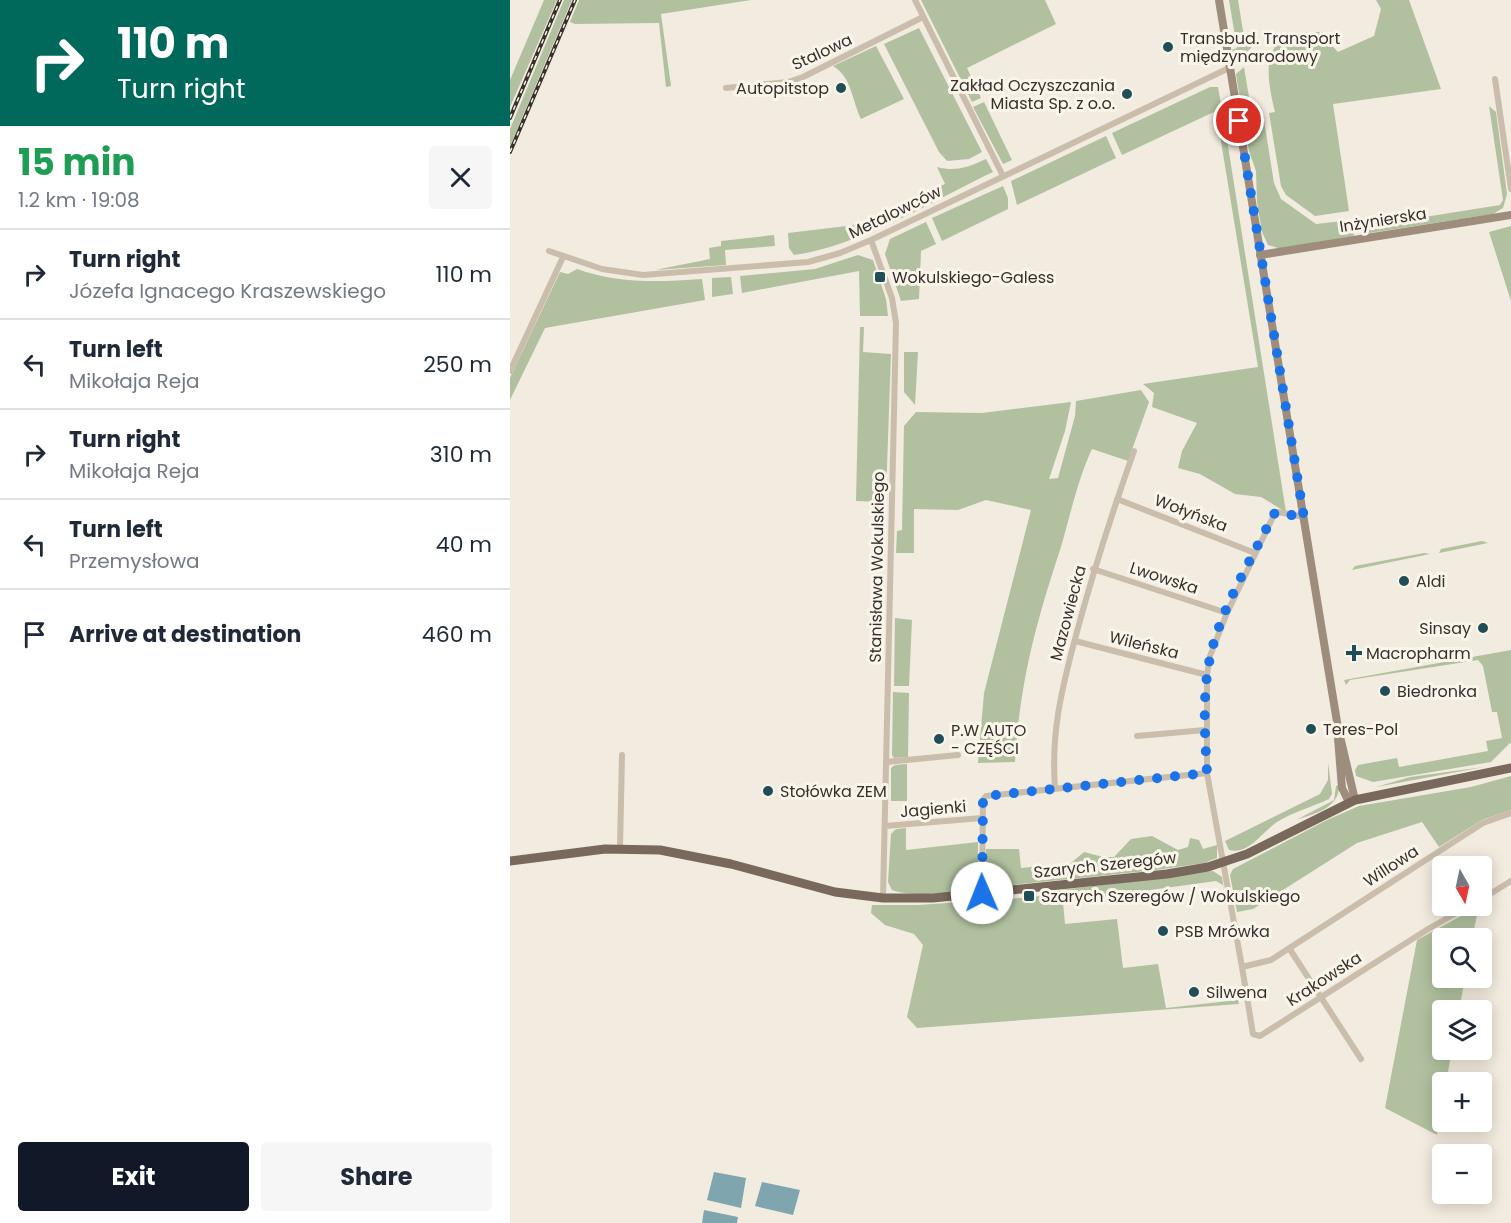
<!DOCTYPE html>
<html lang="en">
<head>
<meta charset="utf-8">
<style>
  body { margin:0; font-family:Poppins,sans-serif; background:#f6f6f7; color:#1f2937; height:100vh; display:flex; flex-direction:column; font-size:22px; white-space:nowrap }
  * { box-sizing:border-box; margin:0 }
  p { font-size:20px; color:#747a83 }
  .icon { flex:none; width:33px; height:33px; fill:none; stroke:currentColor; stroke-width:2; stroke-linecap:round; stroke-linejoin:round }
  .map { position:relative; flex:1; overflow:hidden }
  .details { display:flex; flex-direction:column; background:#fff; width:510px }
  .details>* { flex:none }
  .top-card { background:#00695c; color:#fff; overflow:hidden }
  .needle { width:39px; rotate:171deg }
  .controls { position:absolute; left:922px; top:856px; display:grid; gap:12px }
  .controls a { display:grid; place-items:center; width:60px; height:60px; border-radius:6px; background:#fff; box-shadow:0 3px 15px #0003; font-size:30px }
  .pin { position:absolute; display:grid; place-items:center; width:51px; height:51px; color:#fff; margin:-26px; border:3px solid #fff; border-radius:50%; box-shadow:0 2px 6px #0007 }
  .me { position:absolute; width:66px; margin:-33px; rotate:359deg; stroke-linejoin:round; filter:drop-shadow(0 0 4px #0008) }
  .turn { display:flex; align-items:center; gap:21px; height:126px; padding:0 18px; font-size:27px }
  .turn .icon { width:78px; height:78px; stroke-width:2.5 }
  .turn b { display:block; font-size:42px; line-height:51px }
  .round { display:grid; place-items:center; flex:none; width:63px; height:63px; border-radius:6px; background:#f6f6f7 }
  .headline { display:flex; align-items:center; justify-content:space-between; height:102px; padding:0 18px }
  h1 { font-size:36px; font-weight:700; line-height:45px; color:#1e9e55 }
  .primary-button { display:flex; gap:12px; margin-top:auto; padding:12px 18px }
  .primary-button a { flex:1; height:69px; border-radius:6px; background:#111827; color:#fff; font-size:24px; font-weight:700; line-height:69px; text-align:center }
  .primary-button a+a { background:#f6f6f7; color:#1f2937 }
  ul { padding:0; list-style:none }
  li { display:flex; align-items:center; gap:18px; height:90px; padding:0 18px; border-top:2px solid #e0e1e3 }
  li div { flex:1 }
  li b { display:block; font-size:22px }
  li em { font-style:normal }
  main { display:flex; flex:1; min-height:0 }
  .map>svg:first-child { display:block }
</style>
</head>
<body>
<main>
<section class="details">
<div class="top-card">
<div class="turn"><svg class="icon" aria-label="right" viewBox="0 0 24 24"><path d="M7 20v-9h11M14 6l5 5-5 5"/></svg><div><b>110 m</b>Turn right</div></div>
</div>
<div class="headline"><div><h1>15 min</h1><p>1.2 km · 19:08</p></div><a class="round"><svg class="icon" aria-label="close" viewBox="0 0 24 24"><path d="M6 6l12 12M18 6L6 18"/></svg></a></div>
<ul>
<li><svg class="icon" aria-label="right" viewBox="0 0 24 24"><path d="M7 20v-9h11M14 6l5 5-5 5"/></svg><div><b>Turn right</b><p>Józefa Ignacego Kraszewskiego</p></div><em>110 m</em></li>
<li><svg class="icon" aria-label="left" viewBox="0 0 24 24"><path d="M17 20v-9H6M10 6l-5 5 5 5"/></svg><div><b>Turn left</b><p>Mikołaja Reja</p></div><em>250 m</em></li>
<li><svg class="icon" aria-label="right" viewBox="0 0 24 24"><path d="M7 20v-9h11M14 6l5 5-5 5"/></svg><div><b>Turn right</b><p>Mikołaja Reja</p></div><em>310 m</em></li>
<li><svg class="icon" aria-label="left" viewBox="0 0 24 24"><path d="M17 20v-9H6M10 6l-5 5 5 5"/></svg><div><b>Turn left</b><p>Przemysłowa</p></div><em>40 m</em></li>
<li><svg class="icon" aria-label="arrive" viewBox="0 0 24 24"><path d="M6 21V4h12l-3 4 3 4H6"/></svg><div><b>Arrive at destination</b></div><em>460 m</em></li>
</ul>
<div class="primary-button"><a>Exit</a><a>Share</a></div>
</section>
<div class="map">
<svg width="1001" height="1223" viewBox="0 0 1001 1223">
  <rect width="100%" height="100%" fill="#f2ebdf"/>
  <path fill="#b1c19f" d="M34 0H47L0 107V80Z
    M54 0H62L0 146V129Z
    M69 0H241L151 14 161 86 156 87 149 23 65 24 60 22Z
    M411 0H535L546 24 457 68 471 98 462 102Z
    M719 0H728L734 37 742 36 741 48 731 57 723 55 722 50 727 48Z
    M866 0H899L931 89 823 104 839 211 805 216 776 195 771 186 759 113 765 112C754 68 751 30 809 32L828 52 864 36 871 9Z
    M409 28 472 152 459 159 437 161 429 152 374 44Z
    M366 46 394 99 351 119C342 101 342 77 323 66Z
    M734 67 742 115 753 114 764 183 771 199 806 224 841 220 844 236 771 249 758 245 752 232 747 202 746 171 739 151 727 81 726 74Z
    M700 87H708L715 127 776 512 751 497 725 494 690 474 668 468 672 451 687 423 642 407 644 393 633 384 748 367 706 111 612 155 602 133Z
    M474 102 502 160 493 164 463 107Z
    M979 106 986 112 997 194 993 208 983 214 853 234 852 227 990 205 993 200Z
    M596 136 606 158 507 205 501 181Z
    M476 159 483 172C422 201 350 246 284 255L279 248 278 233 345 225 435 184 427 167C446 172 459 167 476 159Z
    M493 186 498 198V209L432 241 422 218Z
    M416 222 426 244 411 251 409 299 391 301 375 254 380 239Z
    M1001 226V301L979 232Z
    M264 235 265 246 215 250 216 265 145 270 200 259 199 248 211 246V241Z
    M348 255 363 260 376 299 378 316H350L349 271 232 293 230 276 305 269Z
    M67 269C109 284 148 282 192 279L195 300 35 328 0 400V378L50 272 58 274Z
    M221 277 223 294 202 297V278Z
    M350 327H354L353 352 381 354 376 495 372 502 346 501Z
    M394 352H408L405 405 394 392Z
    M631 390 639 402 618 461 582 449C567 481 560 517 550 550 525 626 510 682 505 762L468 763 474 693 521 510 476 500 448 510 404 509V553H386L387 531 392 530 394 426 406 412 472 413 561 402 555 431 539 479 548 478 565 416 566 401Z
    M972 541 978 543 929 553 931 549Z
    M914 553 920 554 842 570 845 566Z
    M385 618 402 620 399 686H384Z
    M1001 650V742L981 762 863 782 846 776 845 770 848 765 887 758 889 767 978 751 976 741 992 738 987 712H982L973 666 968 660 840 680 836 685 834 680Z
    M383 692 399 693 398 757 384 758 382 755Z
    M818 762 822 794 819 799C802 807 783 812 767 822 752 832 739 855 719 850L715 841 810 794 818 780Z
    M397 764V801H381V768L385 765Z
    M974 767 866 787 900 777Z
    M1001 776V810L972 820 929 847 912 822 847 843 743 909 727 912 720 875 723 869 817 820 849 806 961 787Z
    M829 785C830 808 804 814 786 820L824 800 826 786Z
    M396 828V850L468 842V883L465 887C448 894 398 897 382 890L378 882 381 834 386 829Z
    M642 836 668 850 678 847 680 838 689 840 693 849 707 845V858L694 863 646 870 483 887 476 883V849H509L511 868 561 863 574 852 593 857H604L621 839Z
    M703 871 712 877 715 896 713 885 706 881 553 902 555 924 607 919 613 968 648 964 656 1008 728 1000 729 1004 407 1028 397 1017 413 945 404 934 375 925 361 913 362 905H408L525 897 543 891Z
    M969 906 962 939H933V978H955L949 1011H933V1050H942L936 1083H933L927 1135 875 1108 907 940Z"/>
  <path fill="#7fa6ae" d="M204 1172 236 1178 231 1208 197 1200Z
    M252 1182 290 1190 283 1215 245 1206Z
    M194 1210 228 1217 227 1223H192Z"/>
  <g fill="none" stroke-linecap="round" stroke-linejoin="round">
    <path stroke="#cabdab" stroke-width="6" d="M405 0 493 176
      M985 79 1001 189
      M216 88 278 82 293 77 413 17
      M361 240 382 298 386 323 373 898
      M39 251 92 269 133 275 298 262 330 253 361 240 719 68
      M0 371 53 257
      M607 499 745 553
      M583 569 717 613
      M565 641 697 675
      M627 736 695 730
      M376 762 448 755
      M545 788C541 733 551 692 565 639 582 575 602 513 624 451
      M375 826 472 818
      M110 848 112 755
      M472 893 473 800 476 796 697 773
      M972 899 1001 881
      M959 906 918 929 750 1036 743 1034 732 967 761 960 973 823 1001 813
      M779 948 851 1059
      M732 967 697 773V675L700 656 717 613 764 515 768 512 794 517"/>
    <path stroke="#9e8d7c" stroke-width="8" d="M709 0 816 655 828 728 845 800
      M750 255 1001 215
      M828 738 832 788 839 802"/>
    <path stroke="#79695c" stroke-width="9" d="M0 861 95 849 150 850 221 864 325 892 373 898H423L657 874 698 867 737 854 845 800 1001 768"/>
    <g stroke="#38302a" stroke-width="4">
      <path id="rail" d="M0 118 50 0
        M0 152 65 0"/>
    </g>
    <use href="#rail" stroke="#faf5eb" stroke-width="1.5" stroke-dasharray="4.5" stroke-linecap="butt"/>
  </g>
  <g fill="none" stroke-linecap="round" stroke-linejoin="round">
    <path stroke="#1a73e8" stroke-width="10" stroke-dasharray="0 18" d="M472 893 473 800 476 796 697 773C695 736 692 695 700 658 710 610 742 558 764 514L768 512 794 518 729 121"/>
  </g>
  <g fill="#204e58" stroke="#faf5eb" stroke-width="2">
    <circle cx="658" cy="47" r="6"/>
    <circle cx="331" cy="88" r="6"/>
    <circle cx="617" cy="94" r="6"/>
    <rect x="364" y="271" width="12" height="12" rx="3"/>
    <circle cx="894" cy="581" r="6"/>
    <circle cx="973" cy="628" r="6"/>
    <path d="M841 644h6v6h6v6h-6v6h-6v-6h-6v-6h6z"/>
    <circle cx="875" cy="691" r="6"/>
    <circle cx="801" cy="729" r="6"/>
    <circle cx="429" cy="739" r="6"/>
    <circle cx="258" cy="791" r="6"/>
    <rect x="513" y="890" width="12" height="12" rx="3"/>
    <circle cx="653" cy="931" r="6"/>
    <circle cx="684" cy="992" r="6"/>
  </g>
  <g text-anchor="middle" dominant-baseline="central" stroke-width="6" stroke-linejoin="round" paint-order="stroke">
    <g font-size="16" fill="#38302a" stroke="#faf5eb" text-anchor="start">
      <text x="670" y="38">Transbud. Transport<tspan x="670" dy="18">międzynarodowy</tspan></text>
      <text x="605" y="85" text-anchor="end">Zakład Oczyszczania<tspan x="605" dy="18">Miasta Sp. z o.o.</tspan></text>
      <text x="319" y="88" text-anchor="end">Autopitstop</text>
      <text x="382" y="277">Wokulskiego-Galess</text>
      <text x="906" y="581">Aldi</text>
      <text x="961" y="628" text-anchor="end">Sinsay</text>
      <text x="856" y="653">Macropharm</text>
      <text x="887" y="691">Biedronka</text>
      <text x="813" y="729">Teres-Pol</text>
      <text x="441" y="730">P.W AUTO<tspan x="441" dy="18">- CZĘŚCI</tspan></text>
      <text x="270" y="791">Stołówka ZEM</text>
      <text x="531" y="896">Szarych Szeregów / Wokulskiego</text>
      <text x="665" y="931">PSB Mrówka</text>
      <text x="696" y="992">Silwena</text>
    </g>
    <g font-size="16" fill="#38302a" stroke="#faf5eb">
      <text transform="translate(312 52) rotate(-25)">Stalowa</text>
      <text transform="translate(385 212) rotate(-26)">Metalowców</text>
      <text transform="translate(873 220) rotate(-9)">Inżynierska</text>
      <text transform="translate(681 513) rotate(21)">Wołyńska</text>
      <text transform="translate(367 567) rotate(-89)">Stanisława Wokulskiego</text>
      <text transform="translate(654 578) rotate(18)">Lwowska</text>
      <text transform="translate(558 613) rotate(-75)">Mazowiecka</text>
      <text transform="translate(634 645) rotate(14)">Wileńska</text>
      <text transform="translate(423 809) rotate(-5)">Jagienki</text>
      <text transform="translate(595 865) rotate(-6)">Szarych Szeregów</text>
      <text transform="translate(881 866) rotate(-33)">Willowa</text>
      <text transform="translate(814 979) rotate(-33)">Krakowska</text>
    </g>
  </g>
</svg>
<div class="controls">
<a><svg class="needle" viewBox="-14 -14 28 28"><path d="M0-13l5 13h-10z" fill="#e53935"/><path d="M0 13l5-13h-10z" fill="#747a83"/></svg></a>
<a><svg class="icon" aria-label="search" viewBox="0 0 24 24"><circle cx="10" cy="10" r="6"/><path d="M15 15l6 6"/></svg></a>
<a><svg class="icon" aria-label="layers" viewBox="0 0 24 24"><path d="M12 4l9 5-9 5-9-5zM3 14l9 5 9-5"/></svg></a>
<a>+</a>
<a>−</a>
</div>
<div class="pin" style="left:729px;top:121px;background:#d93025"><svg class="icon" aria-label="arrive" viewBox="0 0 24 24"><path d="M6 21V4h12l-3 4 3 4H6"/></svg></div>
<svg class="me" style="left:472px;top:893px" viewBox="-20 -20 40 40"><circle r="19" fill="#fff"/><path d="M0-13L10 11 0 6-10 11z" fill="#1a73e8"/></svg>
</div>
</main>
</body>
</html>
